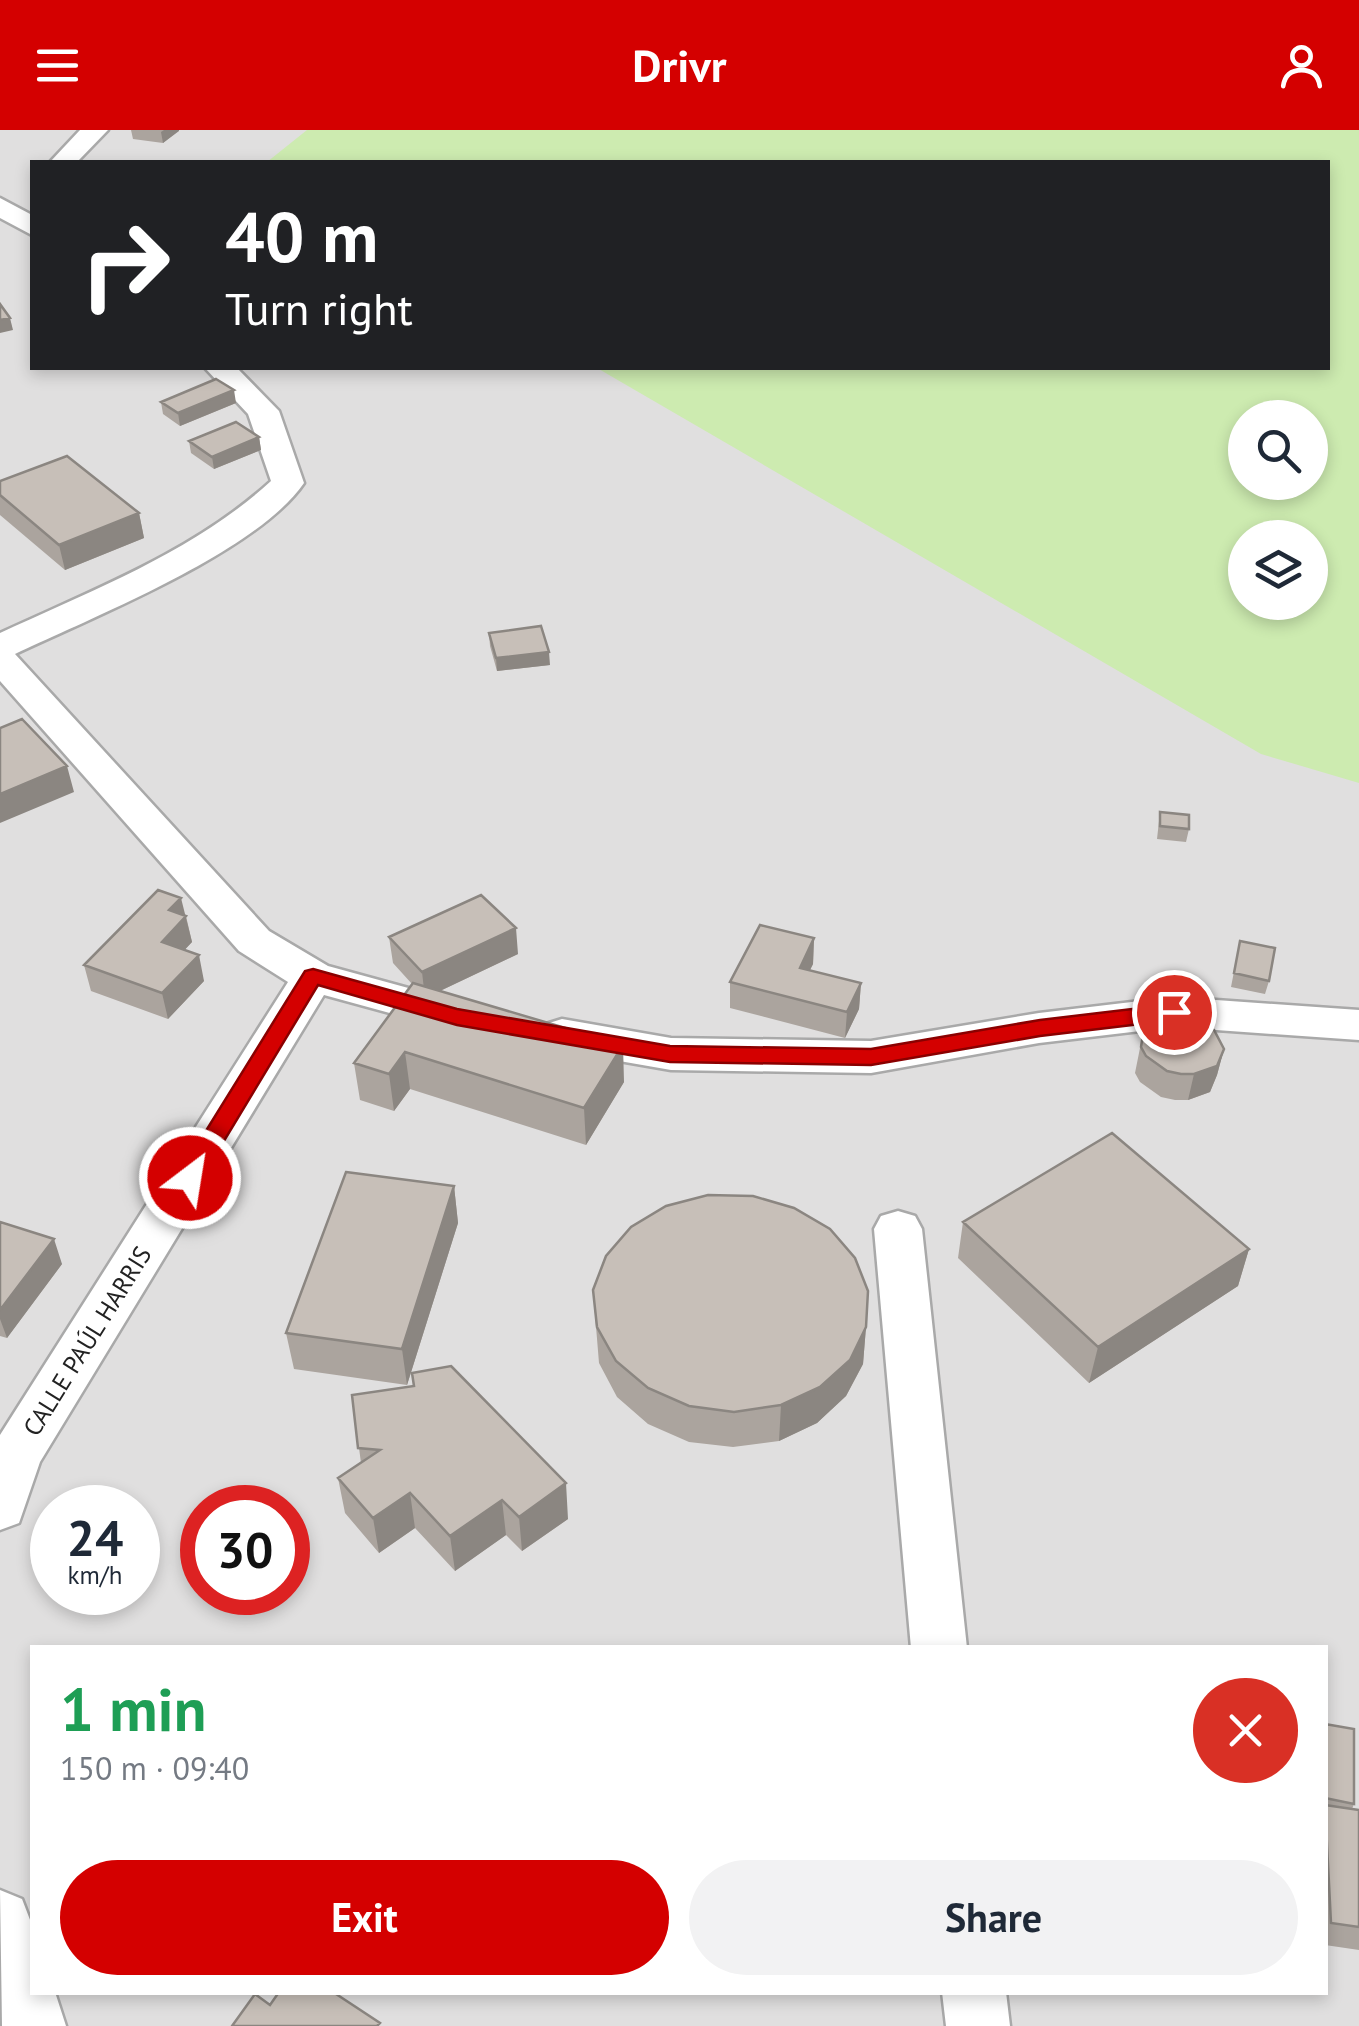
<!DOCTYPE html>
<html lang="en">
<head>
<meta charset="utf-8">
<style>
  body { margin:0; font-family:"PT Sans",sans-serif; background:#f2f2f3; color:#1f2937; height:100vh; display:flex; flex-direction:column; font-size:38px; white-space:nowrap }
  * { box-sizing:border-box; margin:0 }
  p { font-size:32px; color:#747a83 }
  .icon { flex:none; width:55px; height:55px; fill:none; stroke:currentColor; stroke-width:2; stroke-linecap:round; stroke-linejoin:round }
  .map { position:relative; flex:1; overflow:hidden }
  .drawer { position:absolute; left:30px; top:1515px; width:1298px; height:350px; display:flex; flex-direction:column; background:#fff; border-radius:0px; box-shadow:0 5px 15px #0003 }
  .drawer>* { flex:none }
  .top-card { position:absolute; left:30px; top:30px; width:1300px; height:210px; border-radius:0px; box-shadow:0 5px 15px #0003; background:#202124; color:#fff; overflow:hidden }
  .controls { position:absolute; left:1228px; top:270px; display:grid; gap:20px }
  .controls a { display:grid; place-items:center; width:100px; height:100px; border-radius:50%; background:#fff; box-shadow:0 5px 15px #0003; font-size:50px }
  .speed { position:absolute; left:30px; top:1355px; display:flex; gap:20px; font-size:50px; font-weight:700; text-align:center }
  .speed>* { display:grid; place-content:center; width:130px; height:130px; border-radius:50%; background:#fff; box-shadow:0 5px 15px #0003; line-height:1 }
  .speed small { font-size:25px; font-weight:400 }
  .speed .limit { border:15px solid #d22; background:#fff; color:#111 }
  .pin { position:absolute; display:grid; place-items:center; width:85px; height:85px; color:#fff; margin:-42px; border:5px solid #fff; border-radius:50%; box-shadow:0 2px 10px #0007 }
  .me { position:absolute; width:110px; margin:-55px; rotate:31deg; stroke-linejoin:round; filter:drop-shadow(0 0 8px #0008) }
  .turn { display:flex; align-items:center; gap:35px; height:210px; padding:0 30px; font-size:45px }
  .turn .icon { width:130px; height:130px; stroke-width:2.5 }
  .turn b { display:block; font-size:70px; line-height:85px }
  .round { display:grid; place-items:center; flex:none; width:105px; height:105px; border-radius:52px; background:#f2f2f3 }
  .headline { display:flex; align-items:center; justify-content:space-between; height:170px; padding:0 30px }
  h1 { font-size:60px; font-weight:800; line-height:75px; color:#1e9e55 }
  .primary-button { display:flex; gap:20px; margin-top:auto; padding:20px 30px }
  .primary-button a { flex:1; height:115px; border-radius:60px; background:#d40000; color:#fff; font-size:40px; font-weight:800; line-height:115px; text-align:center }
  .primary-button a+a { background:#f2f2f3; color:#1f2937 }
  header { display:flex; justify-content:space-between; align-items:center; height:130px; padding:0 30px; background:#d40000; color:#fff; font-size:45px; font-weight:800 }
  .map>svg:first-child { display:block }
</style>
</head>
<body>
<header><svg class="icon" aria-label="menu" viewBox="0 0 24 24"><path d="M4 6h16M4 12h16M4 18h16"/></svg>Drivr<svg class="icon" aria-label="person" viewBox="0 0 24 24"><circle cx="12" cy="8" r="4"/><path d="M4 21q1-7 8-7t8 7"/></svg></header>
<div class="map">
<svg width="1359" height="1896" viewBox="0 0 1359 1896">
  <rect width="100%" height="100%" fill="#f2efe9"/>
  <path fill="#e0dfdf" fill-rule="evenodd" d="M0 0H1359V1896H0ZM32 32H1328V238H32ZM1245 288H1310V352H1245ZM1245 408H1310V472H1245ZM52 1378H138V1462H52ZM202 1378H288V1462H202ZM32 1518H1325V1862H32Z"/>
  <path fill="#cdebb0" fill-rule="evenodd" d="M307 0H1359V653L1261 624 597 238H1328V32H267ZM1245 288H1310V352H1245ZM1245 408H1310V472H1245Z"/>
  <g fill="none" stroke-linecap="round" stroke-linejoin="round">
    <g stroke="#a9a9a9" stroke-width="5">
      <path id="minor" d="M80 0H108L77 32H50Z
        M0 68 32 85V105L0 88Z
        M205 238H237L279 281 304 353C257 422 93 487 15 524L269 801 328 836 474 876 481 887 474 898 459 902 324 865 40 1332 19 1393 0 1400V1305L288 852 239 821 0 551V503C93 460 195 421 271 351L248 284Z
        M1174 867 1359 880V910L1174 897 1039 913 871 943 671 940 562 921 546 916 540 905 546 894 562 889 671 908 871 911 1039 883Z
        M898 1081 915 1086 922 1099 967 1518H911L874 1099 881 1086Z
        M0 1760 22 1769 32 1795V1862H55L66 1896H2Z
        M942 1862H1006L1010 1896H946Z"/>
    </g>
    <use href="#minor" fill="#fff" fill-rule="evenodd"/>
  </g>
  <path fill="#aba49e" d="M131 0H179L163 13 133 9Z
    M161 272 236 273 180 296 163 284Z
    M259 307 261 320 214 339 191 323 189 311Z
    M0 351 139 383 144 408 65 440 0 385Z
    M489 503 550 535 497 541 490 516Z
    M1160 682 1189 699 1186 712 1157 709Z
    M184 785 186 786 192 812 184 820 204 851 168 889 91 861 84 835Z
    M389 807 518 824 440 861 624 952 586 1015 410 959 394 981 360 970 354 933 412 854 393 833Z
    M814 808 813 834 810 840 861 853 859 879 845 908 730 878V852Z
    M1240 811 1269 851 1265 864 1231 857Z
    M1144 898 1224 919 1217 945 1210 962 1188 970H1175L1161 967 1140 952 1135 943Z
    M454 1056 458 1093 407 1255 294 1239 286 1203Z
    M0 1092 62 1134 7 1208 0 1206Z
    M963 1092 1249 1119 1238 1156 1089 1253 958 1128Z
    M593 1160 866 1197 863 1234 846 1266 817 1293 779 1311 733 1317 689 1312 648 1294 617 1267 599 1233Z
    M352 1265 568 1389 522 1421 506 1405 455 1441 415 1398 379 1423 345 1383 338 1348 361 1333Z
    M1325 1594 1354 1674 1352 1679 1359 1680V1820L1325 1815Z"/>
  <path fill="#8b8681" d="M164 0H179V1L163 13 161 2Z
    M10 188 13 200 0 203V190Z
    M234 260 236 273 180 296 178 283Z
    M259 307 261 320 214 339 212 327Z
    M139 383 144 408 65 440 59 415Z
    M549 522 550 535 497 541 496 528Z
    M67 636 74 662 0 693V664Z
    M181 768 192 812 168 838 162 812 169 780Z
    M516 798 518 824 425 868 422 842Z
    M814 808 813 834 798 864 800 838Z
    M199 825 204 851 168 889 162 863Z
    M861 853 859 879 845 908 847 882Z
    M623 915 624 952 586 1015 584 978Z
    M1224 919 1217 945 1210 962 1188 970 1194 944Z
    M405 922 410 959 394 981 389 944Z
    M454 1056 458 1093 407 1255 402 1219Z
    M54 1109 62 1134 7 1208 0 1189V1180Z
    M1249 1119 1238 1156 1089 1253 1098 1217Z
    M866 1197 863 1234 846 1266 817 1293 779 1311 781 1275Z
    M566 1353 568 1389 522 1421 519 1387Z
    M410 1363 415 1398 379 1423 373 1388Z
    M502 1370 506 1405 455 1441 450 1406Z"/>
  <path fill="#c7bfb8" stroke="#8b8681" stroke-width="2.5" d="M0 174 10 188 0 190Z
    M216 249 234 260 178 283 161 272Z
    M236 292 259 307 212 327 189 311Z
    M67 326 139 383 59 415 0 365V351Z
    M541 496 549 522 496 528 489 503Z
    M22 589 67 636 0 664V598Z
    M1160 682 1189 685V699L1160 696Z
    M158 760 181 768 169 780 186 786 162 812 199 825 162 863 84 835Z
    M481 765 516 798 422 842 389 807Z
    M760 795 814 808 800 838 861 853 847 882 730 852Z
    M1240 811 1275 818 1269 851 1234 843Z
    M413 853 623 915 584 978 405 922 389 944 354 933Z
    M1163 887 1190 888 1214 900 1224 919 1217 936 1194 944H1181L1167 941 1146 926 1141 917 1144 898Z
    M1112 1003 1249 1119 1098 1217 963 1092Z
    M346 1042 454 1056 402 1219 286 1203Z
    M708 1065 753 1066 794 1078 830 1099 855 1128 868 1161 866 1197 850 1230 820 1257 781 1275 734 1282 689 1276 648 1258 616 1231 597 1197 593 1160 606 1126 631 1097 666 1076Z
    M0 1092 54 1109 0 1180Z
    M451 1236 566 1353 519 1387 502 1370 450 1406 410 1363 373 1388 338 1348 380 1320 358 1318 352 1265 414 1256 412 1243Z
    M1325 1594 1354 1599V1674L1325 1668Z
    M1325 1675 1359 1680V1797L1331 1793Z
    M279 1862H333L380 1893 377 1896H232L255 1864 270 1875Z"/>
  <path fill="#d40000" stroke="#8a0000" stroke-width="2.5" d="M313 839 457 879 670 916 871 919 1040 890 1174 874 1185 882 1174 890 1040 906 871 935 670 932 457 895 318 855 198 1054H181L178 1048 181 1041 305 841Z"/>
  <g text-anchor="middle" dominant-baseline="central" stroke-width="10" stroke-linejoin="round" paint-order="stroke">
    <g font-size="25" fill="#222" stroke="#fff">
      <text transform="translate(87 1211) rotate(-58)">CALLE PAÚL HARRIS</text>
    </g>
  </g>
</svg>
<div class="controls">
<a><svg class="icon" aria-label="search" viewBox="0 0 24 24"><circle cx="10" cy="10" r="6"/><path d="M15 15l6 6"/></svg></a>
<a><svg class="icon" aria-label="layers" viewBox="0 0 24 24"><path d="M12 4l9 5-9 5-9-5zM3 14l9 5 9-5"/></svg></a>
</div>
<div class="speed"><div>24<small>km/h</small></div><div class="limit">30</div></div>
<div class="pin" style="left:1174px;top:882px;background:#d93025"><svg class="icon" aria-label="arrive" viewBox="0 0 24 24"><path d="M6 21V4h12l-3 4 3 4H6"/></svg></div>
<svg class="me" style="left:190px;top:1048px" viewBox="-20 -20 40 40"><circle r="17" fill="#d40000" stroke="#fff" stroke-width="3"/><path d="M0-11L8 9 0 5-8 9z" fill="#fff"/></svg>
<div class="top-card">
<div class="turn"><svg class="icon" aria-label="right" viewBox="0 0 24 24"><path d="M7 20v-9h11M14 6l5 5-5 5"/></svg><div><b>40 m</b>Turn right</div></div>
</div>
<section class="drawer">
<div class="headline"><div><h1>1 min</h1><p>150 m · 09:40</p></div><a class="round" style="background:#d93025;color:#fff"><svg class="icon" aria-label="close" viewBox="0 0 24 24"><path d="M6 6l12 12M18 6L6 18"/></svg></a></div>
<div class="primary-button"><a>Exit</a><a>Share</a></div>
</section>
</div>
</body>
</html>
